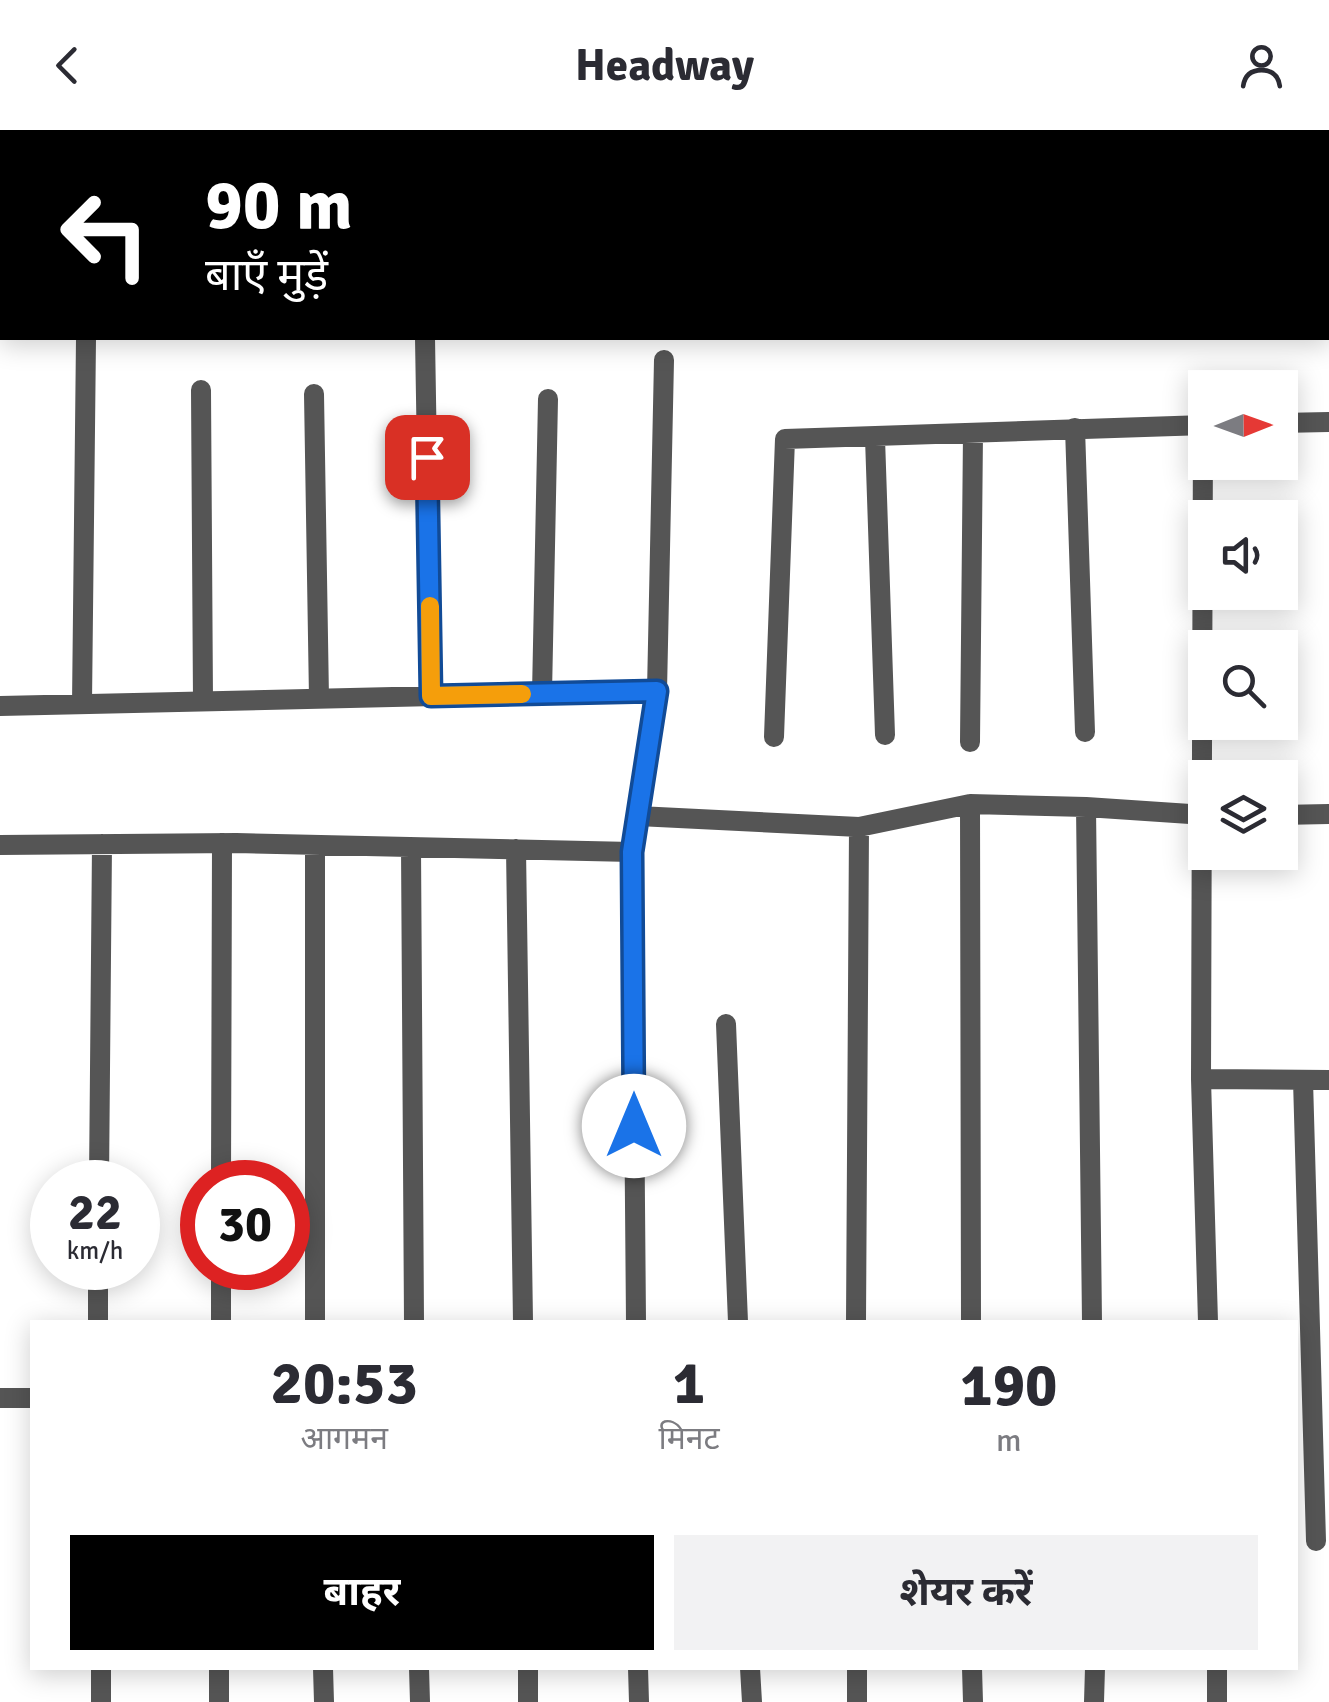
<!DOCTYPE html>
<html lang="hi">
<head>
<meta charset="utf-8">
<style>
  body { margin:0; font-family:Signika,"Noto Sans Devanagari",sans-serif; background:#f2f2f3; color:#2b2b33; height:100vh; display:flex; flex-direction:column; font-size:38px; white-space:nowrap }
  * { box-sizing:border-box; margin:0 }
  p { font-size:32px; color:#7c7c81 }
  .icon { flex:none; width:55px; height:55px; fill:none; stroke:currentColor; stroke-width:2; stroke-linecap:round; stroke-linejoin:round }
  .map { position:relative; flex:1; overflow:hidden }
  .side { position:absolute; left:30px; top:1190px; width:1268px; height:350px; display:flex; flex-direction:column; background:#fff; border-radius:0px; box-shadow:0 5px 25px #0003 }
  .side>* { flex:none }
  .top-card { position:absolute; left:0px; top:0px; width:1330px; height:210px; box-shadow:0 5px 25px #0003; background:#000; color:#fff; overflow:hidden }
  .needle { width:65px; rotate:89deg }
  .controls { position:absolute; left:1188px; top:240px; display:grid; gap:20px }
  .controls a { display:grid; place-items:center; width:110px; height:110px; border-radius:0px; background:#fff; box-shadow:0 5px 25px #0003; font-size:50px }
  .speed { position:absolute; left:30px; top:1030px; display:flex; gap:20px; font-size:50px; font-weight:700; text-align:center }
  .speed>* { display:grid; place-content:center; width:130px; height:130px; border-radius:50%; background:#fff; box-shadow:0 5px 25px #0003; line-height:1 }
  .speed small { font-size:25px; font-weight:400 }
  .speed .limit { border:15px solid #d22; background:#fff; color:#111 }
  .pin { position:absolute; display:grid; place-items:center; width:85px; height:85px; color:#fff; margin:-42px; border-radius:20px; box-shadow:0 5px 15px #0006 }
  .me { position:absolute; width:110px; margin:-55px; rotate:0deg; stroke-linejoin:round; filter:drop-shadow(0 0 8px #0008) }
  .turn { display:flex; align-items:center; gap:35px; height:210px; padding:0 40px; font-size:45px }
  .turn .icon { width:130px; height:130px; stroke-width:2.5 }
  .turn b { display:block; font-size:70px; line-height:85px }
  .eta { display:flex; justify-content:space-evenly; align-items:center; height:170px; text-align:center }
  .eta b { font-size:60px; font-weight:700; line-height:70px }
  .action { display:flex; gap:20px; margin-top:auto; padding:20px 40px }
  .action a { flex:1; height:115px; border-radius:0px; background:#000; color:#fff; font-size:40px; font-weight:700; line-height:115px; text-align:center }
  .action a+a { background:#f2f2f3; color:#2b2b33 }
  header { display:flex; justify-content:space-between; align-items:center; height:130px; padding:0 40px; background:#fff; font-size:45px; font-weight:700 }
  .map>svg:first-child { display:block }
</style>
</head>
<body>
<header><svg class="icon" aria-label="back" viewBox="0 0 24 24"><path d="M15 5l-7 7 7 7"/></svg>Headway<svg class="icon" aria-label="person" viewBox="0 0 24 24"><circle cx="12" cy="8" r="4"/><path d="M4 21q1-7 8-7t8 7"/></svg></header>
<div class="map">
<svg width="1329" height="1572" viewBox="0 0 1329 1572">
  <rect width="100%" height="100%" fill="#fff"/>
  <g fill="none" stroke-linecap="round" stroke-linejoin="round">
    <path stroke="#555" stroke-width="20" d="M1145 0V2
      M599 2V0
      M0 84H2
      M0 182H2
      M425 208 431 566
      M201 260 203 571
      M314 264 319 568
      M1280 293 1329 292
      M1203 295 1201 949 1208 1192
      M1075 298 1085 602
      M875 308 885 605
      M542 564 548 269
      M82 574 86 208
      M0 576 657 561 664 230
      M774 607 785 309 1205 295
      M970 612 973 303
      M970 674 971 1192
      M1086 677 1092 1192
      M1280 685 1329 684
      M638 686 859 697 970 674 1086 677 1205 685
      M0 715 236 713 632 722
      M315 715V1192
      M411 717 414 1192
      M516 719 523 1192
      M726 894 738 1192
      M1201 949 1329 950
      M1303 950 1316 1411
      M99 1052 102 714
      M221 1052 222 713
      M98 1192V1138
      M221 1192V1138
      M636 1192 632 722 657 561
      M856 1192 859 697
      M0 1268H32
      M101 1538V1572
      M323 1538 324 1572
      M419 1538 420 1572
      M528 1538V1572
      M638 1538 639 1572
      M750 1538 752 1572
      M857 1538V1572
      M972 1538 973 1572
      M1217 1538V1572
      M219 1572V1538
      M1094 1572 1095 1538"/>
  </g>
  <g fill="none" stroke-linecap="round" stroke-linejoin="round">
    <g stroke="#114b97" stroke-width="25">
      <path id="route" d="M427 327 431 566 657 561 632 722 634 996"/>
    </g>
    <use href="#route" stroke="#1a73e8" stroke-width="18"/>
    <path stroke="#f59e0b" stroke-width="18" d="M430 476 431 566 522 564"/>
  </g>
</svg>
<div class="controls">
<a><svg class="needle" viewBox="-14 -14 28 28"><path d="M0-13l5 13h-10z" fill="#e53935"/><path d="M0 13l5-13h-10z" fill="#7c7c81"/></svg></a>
<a><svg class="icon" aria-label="sound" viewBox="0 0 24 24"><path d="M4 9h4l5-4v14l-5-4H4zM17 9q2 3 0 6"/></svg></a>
<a><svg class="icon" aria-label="search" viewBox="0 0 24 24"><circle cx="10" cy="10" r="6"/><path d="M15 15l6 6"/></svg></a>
<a><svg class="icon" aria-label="layers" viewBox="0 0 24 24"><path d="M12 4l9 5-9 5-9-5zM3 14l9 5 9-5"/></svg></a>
</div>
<div class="speed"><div>22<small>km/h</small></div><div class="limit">30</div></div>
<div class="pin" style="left:427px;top:327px;background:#d93025"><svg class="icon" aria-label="arrive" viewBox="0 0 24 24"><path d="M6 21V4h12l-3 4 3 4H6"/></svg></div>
<svg class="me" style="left:634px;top:996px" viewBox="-20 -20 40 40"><circle r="19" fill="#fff"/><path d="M0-13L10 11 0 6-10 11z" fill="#1a73e8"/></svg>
<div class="top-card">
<div class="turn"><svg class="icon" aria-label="left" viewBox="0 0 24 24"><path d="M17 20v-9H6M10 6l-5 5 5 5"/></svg><div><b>90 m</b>बाएँ मुड़ें</div></div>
</div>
<section class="side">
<div class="eta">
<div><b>20:53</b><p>आगमन</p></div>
<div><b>1</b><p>मिनट</p></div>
<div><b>190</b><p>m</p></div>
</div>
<div class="action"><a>बाहर</a><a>शेयर करें</a></div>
</section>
</div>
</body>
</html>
